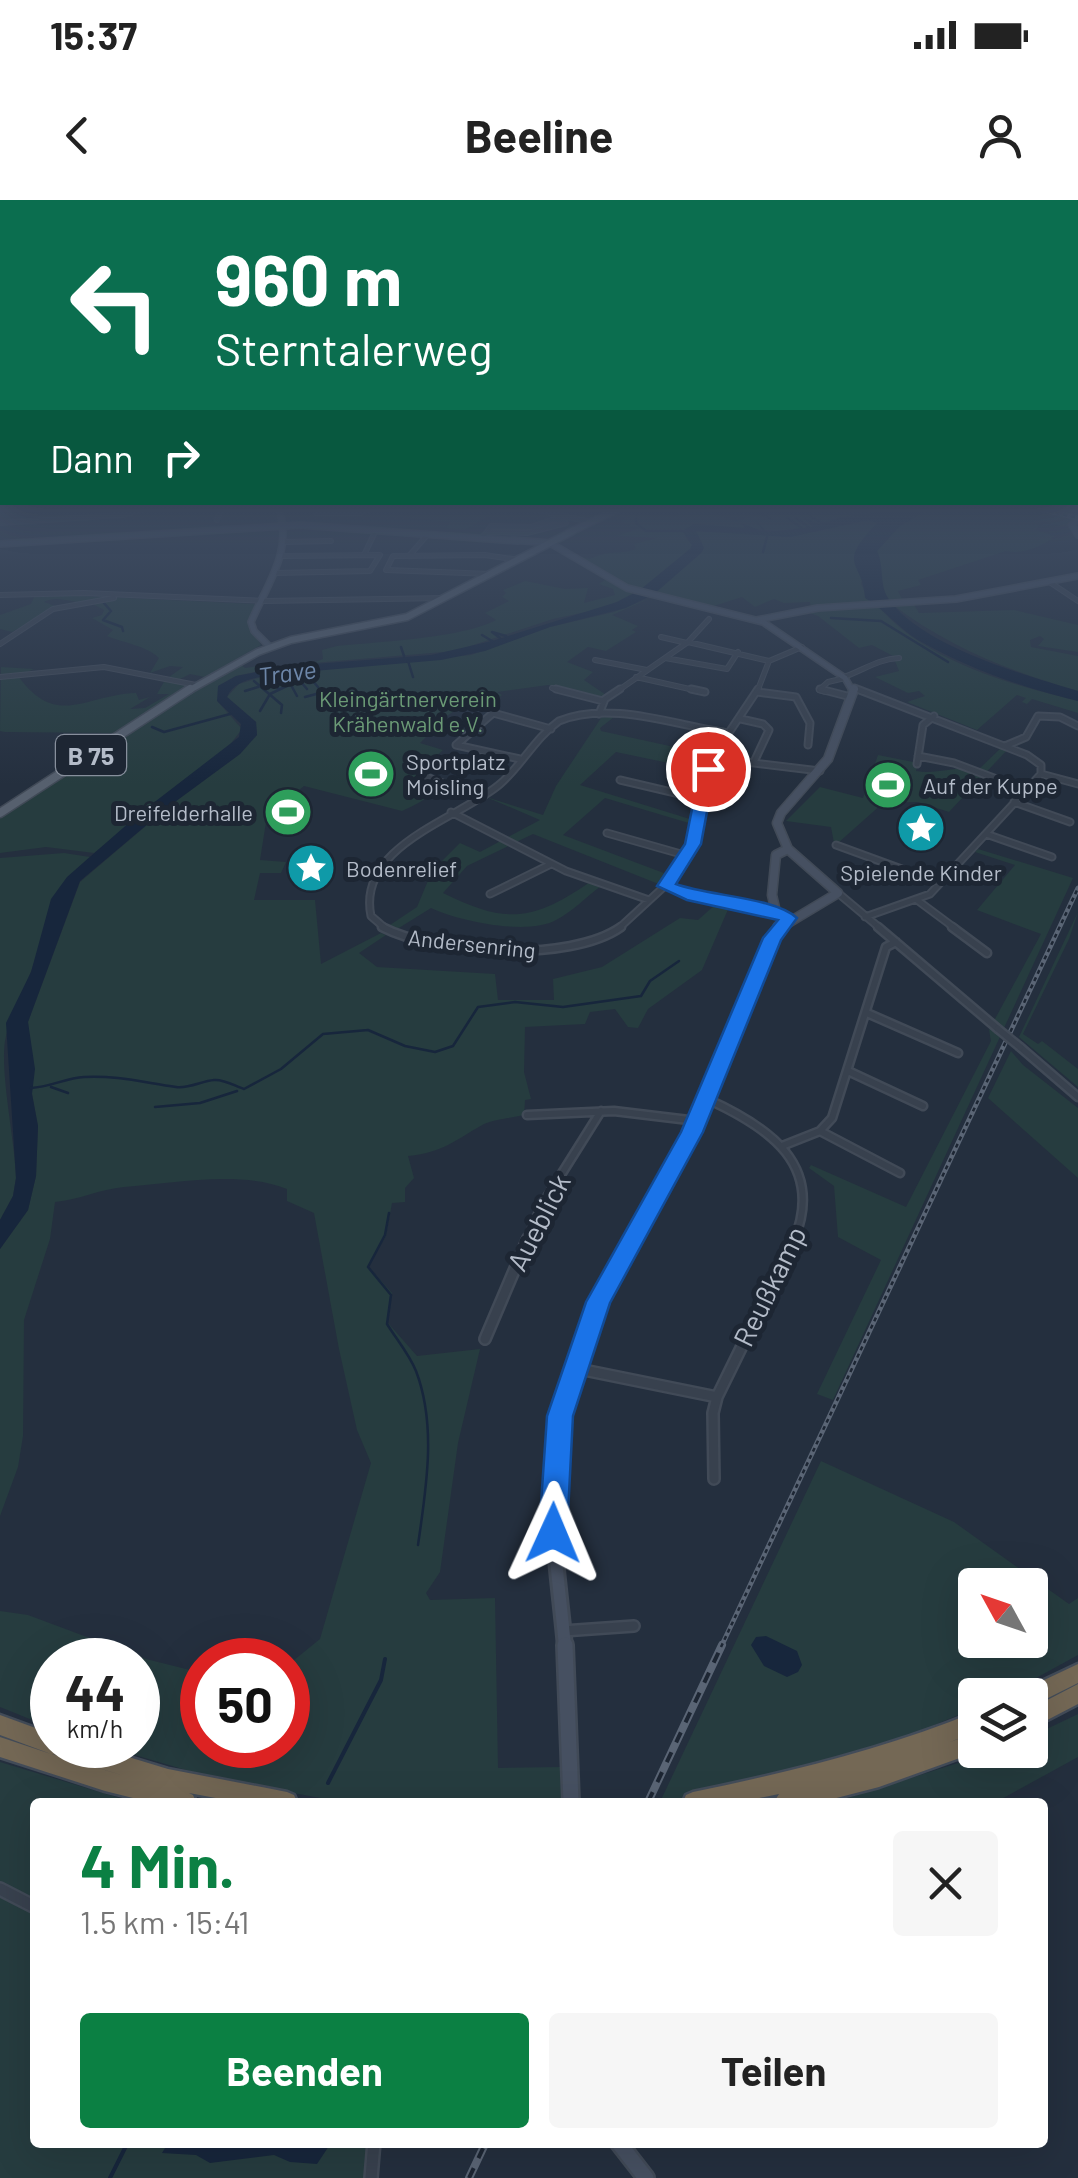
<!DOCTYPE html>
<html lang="de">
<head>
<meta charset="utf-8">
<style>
  body { margin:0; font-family:Barlow,sans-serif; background:#f6f6f6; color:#222; height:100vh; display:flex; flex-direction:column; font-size:38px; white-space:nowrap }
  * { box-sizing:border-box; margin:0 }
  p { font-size:32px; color:#767676 }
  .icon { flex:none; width:55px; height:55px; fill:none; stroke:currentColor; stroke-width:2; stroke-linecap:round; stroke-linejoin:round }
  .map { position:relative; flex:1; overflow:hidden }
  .details { position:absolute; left:30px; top:1598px; width:1018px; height:350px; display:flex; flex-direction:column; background:#fff; border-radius:10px; box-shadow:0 10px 40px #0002 }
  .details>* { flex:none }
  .hud { position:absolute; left:0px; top:0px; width:1080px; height:305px; box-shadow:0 10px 40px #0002; background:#0b6e4f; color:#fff; overflow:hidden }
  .needle { width:65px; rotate:310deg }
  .fabs { position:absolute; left:958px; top:1368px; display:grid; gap:20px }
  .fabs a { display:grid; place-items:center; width:90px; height:90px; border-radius:10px; background:#fff; box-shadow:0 10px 40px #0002; font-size:50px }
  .speed { position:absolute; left:30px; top:1438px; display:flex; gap:20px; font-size:50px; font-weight:700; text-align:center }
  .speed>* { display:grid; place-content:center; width:130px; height:130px; border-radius:50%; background:#fff; box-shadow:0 10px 40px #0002; line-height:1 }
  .speed small { font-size:25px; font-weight:400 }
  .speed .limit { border:15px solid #d22; background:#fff; color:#111 }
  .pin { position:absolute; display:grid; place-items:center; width:85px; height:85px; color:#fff; margin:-42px; border:5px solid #fff; border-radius:50%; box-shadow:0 2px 10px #0007 }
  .me { position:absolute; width:110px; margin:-55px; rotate:1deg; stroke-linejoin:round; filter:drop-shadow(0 0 8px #0008) }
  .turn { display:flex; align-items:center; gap:35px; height:210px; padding:0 50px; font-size:45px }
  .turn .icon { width:130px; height:130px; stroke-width:2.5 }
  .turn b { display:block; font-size:70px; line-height:85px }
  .then { display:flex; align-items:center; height:95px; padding:0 50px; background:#0003; gap:20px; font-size:38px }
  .round { display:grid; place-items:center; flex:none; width:105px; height:105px; border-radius:10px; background:#f6f6f6 }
  .headline { display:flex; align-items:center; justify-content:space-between; height:170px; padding:0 50px }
  h1 { font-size:60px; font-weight:700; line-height:75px; color:#0b8043 }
  .primary-button { display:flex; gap:20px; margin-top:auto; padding:20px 50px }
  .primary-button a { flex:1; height:115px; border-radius:10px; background:#0b8043; color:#fff; font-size:40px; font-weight:700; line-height:115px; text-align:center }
  .primary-button a+a { background:#f6f6f6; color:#222 }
  .status { display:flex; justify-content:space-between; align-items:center; height:70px; padding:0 50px; background:#fff; direction:ltr }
  .status svg { height:28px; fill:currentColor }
  header { display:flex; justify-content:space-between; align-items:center; height:130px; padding:0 50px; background:#fff; font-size:45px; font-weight:700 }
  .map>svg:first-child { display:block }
</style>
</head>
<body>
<div class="status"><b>15:37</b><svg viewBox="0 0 49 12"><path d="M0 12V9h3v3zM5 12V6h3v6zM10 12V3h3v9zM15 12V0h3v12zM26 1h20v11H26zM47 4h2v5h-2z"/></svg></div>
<header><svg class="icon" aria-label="back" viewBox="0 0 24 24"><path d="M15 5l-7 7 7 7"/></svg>Beeline<svg class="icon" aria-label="person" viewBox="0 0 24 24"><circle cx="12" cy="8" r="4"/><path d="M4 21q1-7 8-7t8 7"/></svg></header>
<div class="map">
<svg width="1078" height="1978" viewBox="0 0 1078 1978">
  <rect width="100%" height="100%" fill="#242f3e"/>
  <path fill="#263c3f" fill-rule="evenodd" d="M412 309H499L465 330 447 328 450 322 408 318Z
    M702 309 735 321 769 313 808 315 812 311 907 309 842 317 791 332 694 324 686 338 692 345 690 349 640 390 616 381 574 355 590 359C610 349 620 355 636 349L634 344 657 338 618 336 639 328 621 322 633 315 678 316V312Z
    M929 309H1037L1073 317 1070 328 1042 321 1036 330 1055 336C1042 347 1022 355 1006 351L918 380 921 385 898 391 903 401H890L882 388 876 351 900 326Z
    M868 320 877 323 861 384 871 402 811 408 810 402 784 403 774 399 755 407 742 397 711 407 654 394 701 353 702 342 695 331 790 337Z
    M605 380 636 392 605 408 553 419 455 451 313 463 323 459 322 450 337 446C377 442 463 438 496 420L485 413 509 401 502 397 506 393 503 390 525 381 565 389 588 388 584 403 615 395 613 389 599 384Z
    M39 394 255 404 248 425 261 445 205 477 190 474 180 479 194 484 114 533 5 532 0 531 1 467 34 469 18 476C57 529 84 495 136 493L139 500 150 497 130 509 145 508 169 494H157L165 480 183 467 170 466 150 473 159 458C147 446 124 443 107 436L113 430 92 418 102 415 104 410 91 403C74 405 59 394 44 402L58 407 12 432 0 429V415L31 404 34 397H0Z
    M653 397 612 415 638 426 632 430 636 432 606 451 588 447 567 462 593 472 584 480 606 495 604 497 548 485 497 492 502 495 494 502 471 499 447 516 420 543 443 550 416 575 434 581C433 599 416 604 402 611L304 586 267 616 260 660 286 662 281 673H260L254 700H315L321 764 381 733 386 735 359 753 377 767 495 774 498 800H554L553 779 602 767 680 718 698 720 716 704 729 707 702 770 648 809 638 828 628 827 615 809 590 812 585 824 525 827 524 872 531 899 525 900 524 915C512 918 495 919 484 924 455 940 445 952 408 956L414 978 405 988V1002L392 1003 386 1036 368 1066 392 1093 388 1123 417 1156 480 1149 458 1243 440 1372 426 1393 430 1400 495 1398 498 1568 562 1567 563 1602H342L213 1578 101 1545H138V1460H52V1528L0 1507V1411L28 1415 146 1459 202 1473V1545H288V1465L320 1439 371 1263 357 1230 339 1149 314 1013 287 1001V989C240 970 174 983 124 987 100 989 79 1000 55 1002L50 1039 24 1120 23 1236 18 1267 0 1316V1049L28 1010 36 976 38 926 32 894 28 822 80 682 168 607 240 554 257 535 256 522 227 497 239 484 268 475 471 455 550 427 614 412Z
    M913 403 919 413 1014 410 1078 425V452L1038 446 1044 439 1040 436 1030 440 1031 447 1078 456V491C1010 471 950 448 893 405Z
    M878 406C923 460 1011 485 1078 501V513L1032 499 1027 504 1022 502 1026 498 1017 495 977 530 907 502 925 496 919 491 908 493 875 477 899 471 893 456 872 445 859 448 818 416 804 411Z
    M239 463 245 468 259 466 265 470 236 476 218 486V502L242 529 229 546 94 653 46 647 0 653V615L206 480Z
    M603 515 614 517 600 528 601 531 688 550 677 563 702 570 616 552 580 585 693 620 692 624 605 598 563 635 669 675 661 685 533 634 467 666 443 693C506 724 532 722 590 682L601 686C586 697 572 712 556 720 528 736 458 721 431 708L394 731 387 727 417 707 432 671 460 643 480 652 540 620 486 597 543 615 556 586Z
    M1002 547 1008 549 949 612 918 602 883 603 838 643H834L831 627 786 621 820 587 863 598 878 555 918 563 916 571C939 575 956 565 978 570Z
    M978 649 1073 678 833 1200 817 1194 881 1060 838 1037 834 986 809 968 811 965 906 1007 991 841 989 830 1041 734 977 710 1015 665 975 652Z
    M64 653 90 657C36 704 54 712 32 769 23 793 10 815 5 841 0 875 15 940 16 978L13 996 0 1020V658Z
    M1078 712 1069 739 1023 834 1038 844 1042 841 1078 869V887L1019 837Z
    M1011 851 1023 865 1078 908V978L988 898Z
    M821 1261 954 1322 1069 1404 1078 1398V1455L1005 1495H975V1508L868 1553 782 1576 691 1592 692 1602H660ZM975 1385H1030V1440H975Z
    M1078 1514V1557L996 1602H835L999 1550H1030V1537Z
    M0 1562 133 1602H35V1942L371 1943 367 1978H0Z"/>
  <path fill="#17263c" d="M907 309H929L900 326 877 351C885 367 878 385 890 401 925 447 1024 475 1078 491V501C1023 488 967 468 918 440 898 428 883 408 865 398 863 360 835 367 877 323L868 320 790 337 696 331 704 348 701 353 654 394 626 408 550 427 485 451 441 460 268 475C252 479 234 481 227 497L256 522 257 535 240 554 168 607 80 681 28 822 35 869 32 894 38 926 36 976 28 1010 0 1049V1020L13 996 16 978 6 823 31 772 51 699 67 677 139 614 239 537 241 524 217 501 218 486 236 476 288 466 431 455 492 441 617 402 640 390 690 349 692 345 682 331 694 324 745 328 741 323 764 332 755 320 767 332 813 327 803 317 821 325 842 317Z
    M766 1436 797 1451 802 1465 798 1472 787 1477 764 1466 751 1445 756 1437Z
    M168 1943V1942L331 1943 317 1964 290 1962 274 1955 210 1963 196 1955 162 1953Z"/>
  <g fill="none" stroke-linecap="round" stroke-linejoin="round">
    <path stroke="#17263c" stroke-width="2.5" d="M749 309 770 318
      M636 316V323L646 331H682
      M810 316 823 324
      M786 317 802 328
      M796 318 810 328
      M763 352 767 337
      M103 402 111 411 103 420 122 427 123 431
      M831 418 881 421 948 462
      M482 435 492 441
      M500 438 492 432 506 436
      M401 447 404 456
      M408 461 413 477
      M306 473 318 487
      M295 475 307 489
      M267 479 278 488
      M254 481 282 505 281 513
      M291 485 297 496
      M245 491 258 487
      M305 497 320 493 341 507
      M260 511 270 494 291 484 281 475
      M152 527 164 532 230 514
      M51 887 68 893
      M31 888C50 887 66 878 84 877 116 875 146 883 176 887 188 889 202 881 214 880 224 879 235 886 244 889L281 869 323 834 368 830 405 846 435 852 453 846 478 807 515 802 563 807 641 796 650 781 679 761
      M155 907 200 903 237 891
      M389 1013 385 1035 368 1067 391 1095 387 1124C397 1140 409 1154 416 1171 437 1226 426 1289 418 1345"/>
    <path stroke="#17263c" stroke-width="4" d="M328 1583 381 1480 385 1459
      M110 1978 128 1942"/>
    <g stroke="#414a57" stroke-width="6">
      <path id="street-far4" d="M534 309 590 322
        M316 313H360L369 309
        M217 320 221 309
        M0 323 122 315 145 309
        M487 332 491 326 531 327 564 316
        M481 338 487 332 527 333 566 323 555 320
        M284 342 331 341
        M364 355 376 330
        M409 356 428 334
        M275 373 370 371 380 355 283 356
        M491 374 386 370 393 356 485 355 519 360
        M1051 383 1078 401
        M0 395 84 393 265 401 445 398
        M661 437 687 443
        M688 442 769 461
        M0 444 53 409 114 398
        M665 458 727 469 738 452
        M595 460 647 470
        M0 477 104 467 196 485
        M636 477 703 492
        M844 477C864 470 878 459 899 458
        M552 488 566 492
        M854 488 863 492
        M616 492 688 442 709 419
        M757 492 769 461 802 447
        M826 492 819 490 828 482 845 478"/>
    </g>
    <g stroke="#414a57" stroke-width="9">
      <path id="street-far3" d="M556 489 603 501
        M691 489 705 492
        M820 489 851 497
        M857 489 1027 555 1041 565V574
        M757 492 796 497 810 523 808 545
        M599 514 605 499 620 489
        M741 519 763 524 769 530 754 562
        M1005 546 1026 537 1038 516 1060 517 1078 526
        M918 556 954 563 1026 590
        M712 558 820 571
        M520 559 456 545 493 513 551 529
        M917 564 923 525 934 516
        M1041 574 1078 584
        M421 575 480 597
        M620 580 701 599
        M1014 602 1070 622
        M451 612 566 671 649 700
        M607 633 688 656
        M986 634 1052 657
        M836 645 940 683
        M665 686 718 703 776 712
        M838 693 881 729
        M490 694 551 664
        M917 700 956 729
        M865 717 930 694 1041 574
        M386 729 371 716C356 645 461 618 500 584 522 565 535 538 559 521 610 500 677 526 729 533
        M618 729 667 684 686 659 710 561 758 489"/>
    </g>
    <g stroke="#414a57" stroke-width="11">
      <path id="street-far2" d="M382 727C436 755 570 763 621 727
        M878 727 998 829
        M952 727 987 753
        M867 813 958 853
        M1020 847 1078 897
        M848 871 923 906
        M707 899C769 927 825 965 794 1040
        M527 915 614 911 697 921
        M820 931 900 973
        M782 946 820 931 832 918 886 747 896 742
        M527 1040 542 1005 601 911"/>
    </g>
    <g stroke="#414a57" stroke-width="14">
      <path id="street-far1" d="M485 1139 528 1038
        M574 1168 717 1197 795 1038
        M714 1279 713 1213 717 1197
        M563 1431 634 1426"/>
    </g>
    <g stroke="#414a57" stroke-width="16">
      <path id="street" d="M0 1689 35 1707
        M371 1978 374 1942"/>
    </g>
    <g stroke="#414a57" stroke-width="8">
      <path id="secondary-far4" d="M1076 319 1072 325 1078 335
        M513 340 550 343 627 388 763 422 845 478 853 492
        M0 344 300 325 518 341
        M757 420 818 408 956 399 1078 376
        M269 446 254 431 251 422C267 384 293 352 279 309"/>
    </g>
    <g stroke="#414a57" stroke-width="11">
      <path id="secondary-far3" d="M788 649 776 655 772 695 776 712 788 719
        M778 729 838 693 788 649 777 623 781 613 828 559 854 489"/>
    </g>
    <g stroke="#414a57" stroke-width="14">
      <path id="secondary-far2" d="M632 1040 692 933 779 727"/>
    </g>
    <g stroke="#414a57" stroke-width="18">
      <path id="secondary-far1" d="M565 1447C559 1379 546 1307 556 1239 567 1166 599 1101 634 1038"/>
    </g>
    <g stroke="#414a57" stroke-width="20">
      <path id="secondary" d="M565 1445 571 1602
        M618 1942 646 1978"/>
    </g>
    <g stroke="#414a57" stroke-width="9">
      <path id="primary-far1" d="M568 333 618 309
        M186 492 258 452 291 440 407 417 573 331"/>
    </g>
    <g stroke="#414a57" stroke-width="11">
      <path id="primary" d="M0 613 190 489"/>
    </g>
    <g stroke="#434c59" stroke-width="5">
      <path id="highway" d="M1078 1464V1483L1030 1507V1495H1021L1023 1490Z
        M1078 1484V1504L1030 1529V1509Z
        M975 1512V1532L950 1542 975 1533V1550H982L879 1587 821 1602H774L779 1594 740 1602H683L686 1595 693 1592C790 1572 884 1549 975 1512Z
        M0 1515 52 1534V1545H89L168 1569 287 1592 294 1595 297 1602H237L189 1593 193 1595 196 1602H149L105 1591 0 1557V1537L51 1554 0 1535ZM52 1554H53L128 1577Z"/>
    </g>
    <use href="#street-far4" stroke="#38414e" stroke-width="4"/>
    <use href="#street-far3" stroke="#38414e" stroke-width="5"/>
    <use href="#street-far2" stroke="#38414e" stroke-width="6"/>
    <use href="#street-far1" stroke="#38414e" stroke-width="9"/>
    <use href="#street" stroke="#38414e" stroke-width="11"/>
    <use href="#secondary-far4" stroke="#465061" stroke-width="5"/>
    <use href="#secondary-far3" stroke="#465061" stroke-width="8"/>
    <use href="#secondary-far2" stroke="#465061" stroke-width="9"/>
    <use href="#secondary-far1" stroke="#465061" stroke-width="12"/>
    <use href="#secondary" stroke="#465061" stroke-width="15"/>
    <use href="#primary-far1" stroke="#56606e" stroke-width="6"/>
    <use href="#primary" stroke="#56606e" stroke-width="8"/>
    <use href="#highway" fill="#746855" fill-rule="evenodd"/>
    <g stroke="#5a6575" stroke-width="5">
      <path id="rail-far1" d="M1040 309 1078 318
        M721 1447 1078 688"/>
    </g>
    <g stroke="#5a6575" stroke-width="8">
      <path id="rail" d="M648 1602 722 1445
        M469 1978 486 1942"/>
    </g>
    <use href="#rail-far1" stroke="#1d2633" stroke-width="2.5" stroke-dasharray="4" stroke-linecap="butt"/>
    <use href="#rail" stroke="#1d2633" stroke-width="4" stroke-dasharray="11" stroke-linecap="butt"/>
    <g stroke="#414a57" stroke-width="11" stroke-linecap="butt">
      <path id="street-bridge" d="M998 829 1020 847"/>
    </g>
    <use href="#street-bridge" stroke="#38414e" stroke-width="6"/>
  </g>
  <linearGradient id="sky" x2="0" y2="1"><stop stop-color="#141a22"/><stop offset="0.53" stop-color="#3f4d63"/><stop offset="1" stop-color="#3f4d63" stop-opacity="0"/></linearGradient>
  <rect width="1078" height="585" fill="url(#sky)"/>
  <path fill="#1a73e8" stroke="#114b97" stroke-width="2.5" d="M708 564 715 569 701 644 676 684C708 696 774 697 797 718L781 740 703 932 610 1103 573 1216 567 1333 563 1343 553 1347 543 1343 539 1333 547 1216 586 1102 681 932 763 738 778 720 687 700 657 686 685 644 700 569Z"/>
  <defs>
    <g id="stadium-disc" transform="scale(2.5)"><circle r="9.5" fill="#2e9e5b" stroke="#1d2633"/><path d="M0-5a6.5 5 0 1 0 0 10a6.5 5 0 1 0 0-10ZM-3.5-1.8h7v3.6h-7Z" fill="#fff"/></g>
    <g id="sight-disc" transform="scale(2.5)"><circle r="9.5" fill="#0f9aa8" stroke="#1d2633"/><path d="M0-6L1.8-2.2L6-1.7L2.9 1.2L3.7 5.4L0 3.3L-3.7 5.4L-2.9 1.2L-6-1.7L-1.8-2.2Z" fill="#fff"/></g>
  </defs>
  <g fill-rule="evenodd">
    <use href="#stadium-disc" x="371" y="574"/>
    <use href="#stadium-disc" x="888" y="585"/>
    <use href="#stadium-disc" x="288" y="612"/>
    <use href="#sight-disc" x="921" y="628"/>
    <use href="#sight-disc" x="311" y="668"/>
  </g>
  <g text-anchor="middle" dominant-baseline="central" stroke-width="10" stroke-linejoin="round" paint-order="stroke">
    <g font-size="22" fill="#6b9a76" stroke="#1d2633">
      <text x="408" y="498">Kleingärtnerverein<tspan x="408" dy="25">Krähenwald e.V.</tspan></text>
    </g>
    <g font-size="22" fill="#b4bcc9" stroke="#1d2633" text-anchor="start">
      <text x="406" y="561">Sportplatz<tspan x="406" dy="25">Moisling</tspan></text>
      <text x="923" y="585">Auf der Kuppe</text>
      <text x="253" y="612" text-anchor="end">Dreifelderhalle</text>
      <text x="346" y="668">Bodenrelief</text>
      <text x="921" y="672" text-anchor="middle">Spielende Kinder</text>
    </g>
    <g font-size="22" fill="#b4bcc9" stroke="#1d2633">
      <text transform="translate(472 743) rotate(6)">Andersenring</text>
    </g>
    <g font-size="25" font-style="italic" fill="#6d86a8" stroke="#1d2633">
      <text transform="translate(287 472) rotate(-8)">Trave</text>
    </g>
    <rect fill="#1d2633" stroke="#878f9c" stroke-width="2.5" x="56" y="535" width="70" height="40" rx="8"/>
    <g font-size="25" font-weight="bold" fill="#b4bcc9">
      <text x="91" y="555">B 75</text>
    </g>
    <g font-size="28" fill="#b4bcc9" stroke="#1d2633">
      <text transform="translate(538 1022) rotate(-63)">Aueblick</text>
      <text transform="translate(769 1086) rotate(-64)">Reußkamp</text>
    </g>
  </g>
</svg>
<div class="fabs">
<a><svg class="needle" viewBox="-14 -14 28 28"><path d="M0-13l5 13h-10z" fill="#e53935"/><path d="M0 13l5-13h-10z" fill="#767676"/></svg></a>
<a><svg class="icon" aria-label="layers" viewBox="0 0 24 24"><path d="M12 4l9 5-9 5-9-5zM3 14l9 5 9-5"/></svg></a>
</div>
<div class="speed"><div>44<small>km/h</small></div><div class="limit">50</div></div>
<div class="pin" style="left:708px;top:569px;background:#d93025"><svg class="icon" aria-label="arrive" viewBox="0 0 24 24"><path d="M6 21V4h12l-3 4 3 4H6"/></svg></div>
<svg class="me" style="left:553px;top:1333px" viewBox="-20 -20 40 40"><path d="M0-17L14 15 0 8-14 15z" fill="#1a73e8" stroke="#fff" stroke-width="4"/></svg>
<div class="hud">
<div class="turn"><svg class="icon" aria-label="left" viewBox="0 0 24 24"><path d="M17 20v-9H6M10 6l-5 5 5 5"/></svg><div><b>960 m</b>Sterntalerweg</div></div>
<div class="then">Dann<svg class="icon" aria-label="right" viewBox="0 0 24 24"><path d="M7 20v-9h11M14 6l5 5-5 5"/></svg></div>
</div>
<section class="details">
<div class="headline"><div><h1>4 Min.</h1><p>1.5 km · 15:41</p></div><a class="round"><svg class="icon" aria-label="close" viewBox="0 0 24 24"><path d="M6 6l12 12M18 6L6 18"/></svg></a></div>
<div class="primary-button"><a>Beenden</a><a>Teilen</a></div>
</section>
</div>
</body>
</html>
